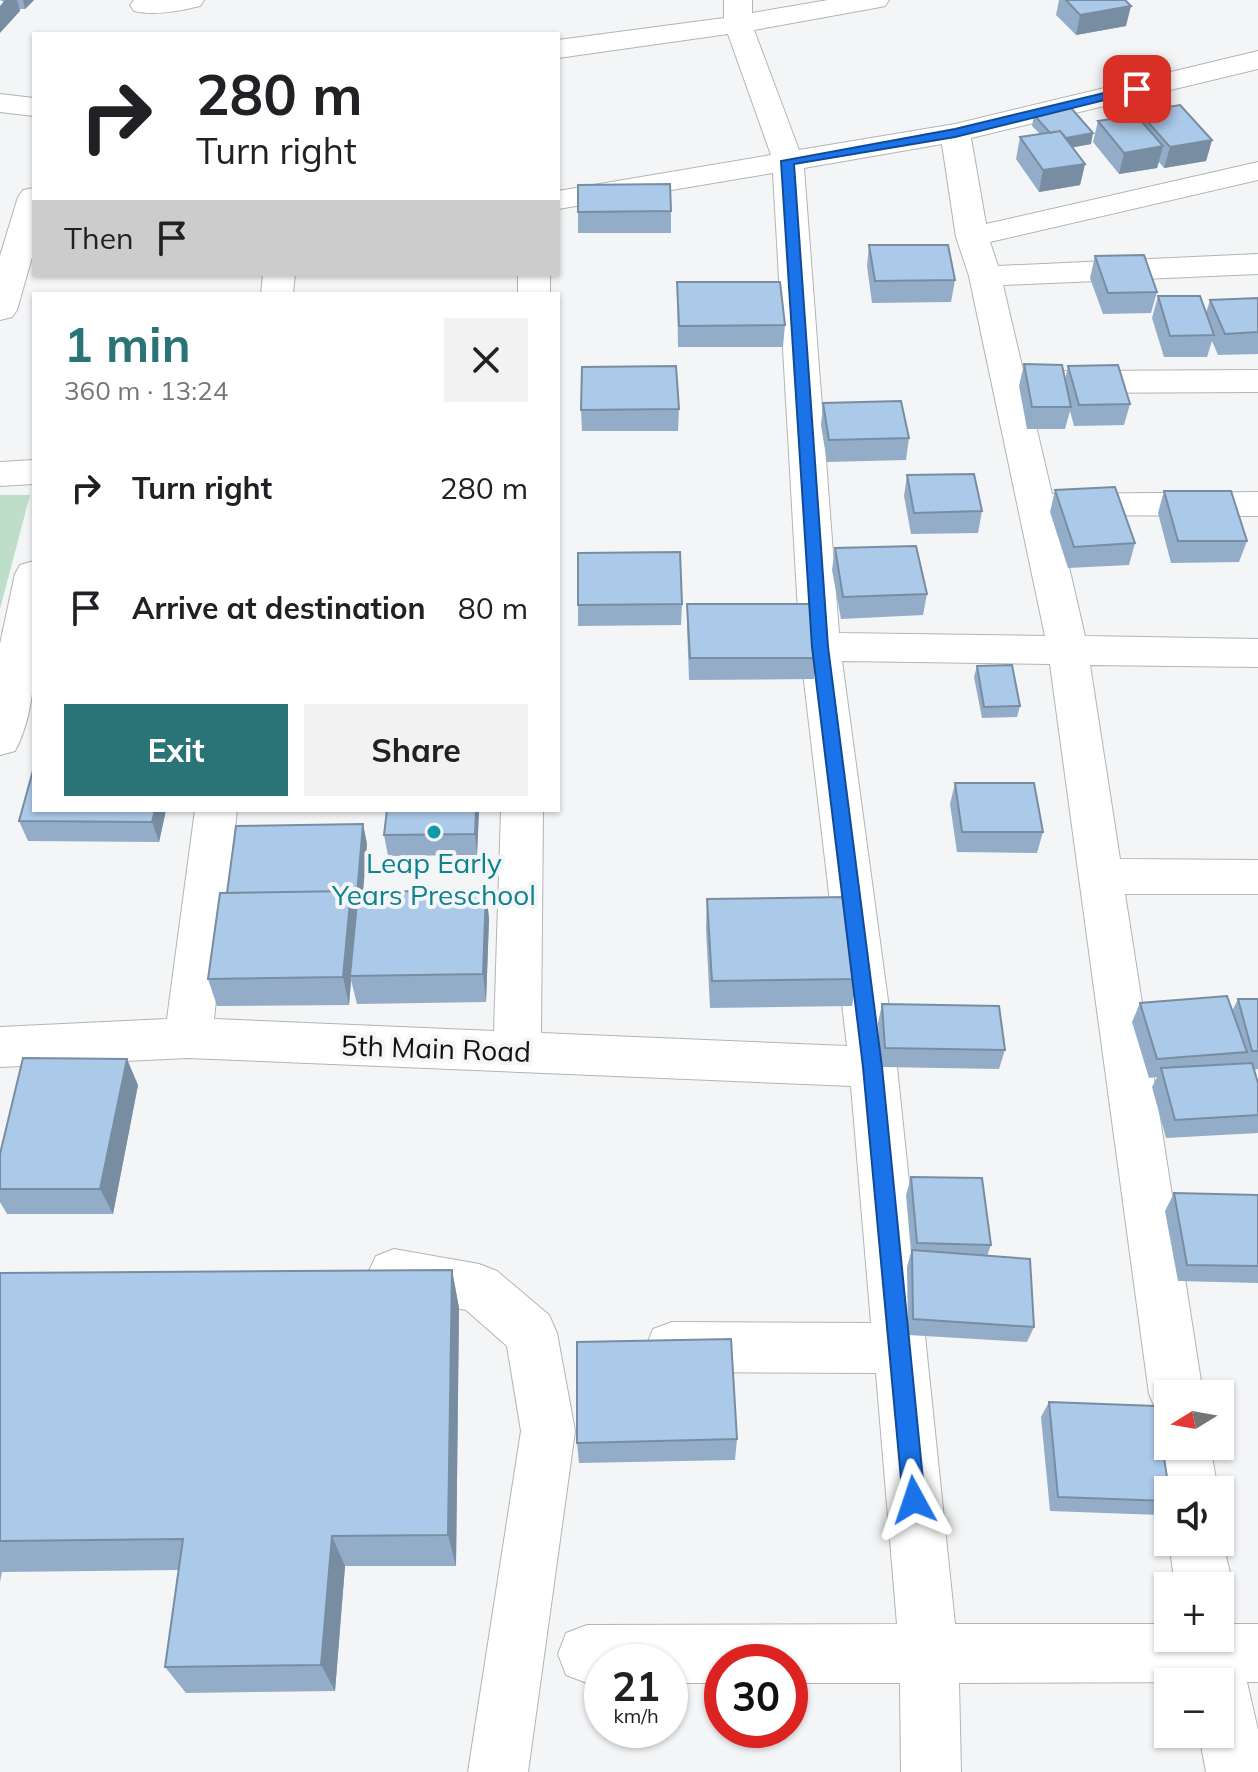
<!DOCTYPE html>
<html lang="en">
<head>
<meta charset="utf-8">
<style>
  body { margin:0; font-family:Mulish,sans-serif; background:#f2f2f2; color:#202124; height:100vh; display:flex; flex-direction:column; font-size:30px; white-space:nowrap }
  * { box-sizing:border-box; margin:0 }
  p { font-size:26px; color:#757577 }
  .icon { flex:none; width:44px; height:44px; fill:none; stroke:currentColor; stroke-width:2; stroke-linecap:round; stroke-linejoin:round }
  .map { position:relative; flex:1; overflow:hidden }
  .drawer { position:absolute; left:32px; top:292px; width:528px; height:520px; display:flex; flex-direction:column; background:#fff; border-radius:0px; box-shadow:0 2px 6px #0004 }
  .drawer>* { flex:none }
  .top-card { position:absolute; left:32px; top:32px; width:528px; height:244px; border-radius:0px; box-shadow:0 2px 6px #0004; background:#fff; color:#202124; overflow:hidden }
  .needle { width:52px; rotate:259deg }
  .tools { position:absolute; left:1154px; top:1380px; display:grid; gap:16px }
  .tools a { display:grid; place-items:center; width:80px; height:80px; border-radius:0px; background:#fff; box-shadow:0 2px 6px #0004; font-size:40px }
  .speed { position:absolute; left:584px; top:1644px; display:flex; gap:16px; font-size:40px; font-weight:700; text-align:center }
  .speed>* { display:grid; place-content:center; width:104px; height:104px; border-radius:50%; background:#fff; box-shadow:0 2px 6px #0004; line-height:1 }
  .speed small { font-size:20px; font-weight:400 }
  .speed .limit { border:12px solid #d22; background:#fff; color:#111 }
  .pin { position:absolute; display:grid; place-items:center; width:68px; height:68px; color:#fff; margin:-34px; border-radius:16px; box-shadow:0 4px 12px #0006 }
  .me { position:absolute; width:88px; margin:-44px; rotate:355deg; stroke-linejoin:round; filter:drop-shadow(0 0 6px #0008) }
  .turn { display:flex; align-items:center; gap:28px; height:168px; padding:0 32px; font-size:36px }
  .turn .icon { width:104px; height:104px; stroke-width:2.5 }
  .turn b { display:block; font-size:56px; line-height:68px }
  .then { display:flex; align-items:center; height:76px; padding:0 32px; background:#0003; gap:16px; font-size:30px }
  .round { display:grid; place-items:center; flex:none; width:84px; height:84px; border-radius:0px; background:#f2f2f2 }
  .head { display:flex; align-items:center; justify-content:space-between; height:136px; padding:0 32px }
  h1 { font-size:48px; font-weight:700; line-height:60px; color:#2a7478 }
  .button { display:flex; gap:16px; margin-top:auto; padding:16px 32px }
  .button a { flex:1; height:92px; border-radius:0px; background:#2a7478; color:#fff; font-size:32px; font-weight:700; line-height:92px; text-align:center }
  .button a+a { background:#f2f2f2; color:#202124 }
  ul { padding:0; list-style:none }
  li { display:flex; align-items:center; gap:24px; height:120px; padding:0 32px }
  li div { flex:1 }
  li b { display:block; font-size:30px }
  li em { font-style:normal }
  .map>svg:first-child { display:block }
</style>
</head>
<body>
<div class="map">
<svg width="1258" height="1772" viewBox="0 0 1258 1772">
  <rect width="100%" height="100%" fill="#f4f5f6"/>
  <path fill="#bedeca" d="M0 495H30L0 609Z"/>
  <g fill="none" stroke-linecap="round" stroke-linejoin="round">
    <g stroke="#b3b4b4" stroke-width="2">
      <path id="minor" d="M134 0H204L200 6C180 11 154 16 134 11L130 5Z
        M724 0H752V13L828 0H889L885 6 875 8 754 30 799 150 955 124 1258 51V69L971 138 986 224 1258 162V180L990 242 998 266 1258 254V274L1003 285 1052 494 1258 492V516L1057 515 1085 636 1258 639V667L1090 665 1120 859 1258 860V894H1125L1203 1394H1168V1417L1157 1412 1149 1394 1050 664 842 661 897 1067 955 1624H1168V1638H1220V1624H1258V1682H1247L1258 1730V1772H1206L1199 1734H1220V1682L959 1683 961 1772H901L900 1683H790V1662H722V1683H670V1662H602V1683H587L566 1675 558 1654 566 1633 587 1625 897 1624 876 1373 672 1372 653 1365 646 1347 653 1329 672 1322 871 1323 851 1086 188 1058 0 1067V1027L167 1019 195 810H237L214 1019 494 1031 501 810H543L541 1033 847 1046 800 647 773 173 558 209V191L771 155 728 34 558 58V40L724 18ZM942 144 956 237 969 276 1045 636 839 633 804 168Z
        M0 94 34 98V116L0 112Z
        M34 188V250L17 310 12 317 0 320V256L18 197 23 190Z
        M263 274H295L293 294H261Z
        M518 274H550V294H518Z
        M1258 370V392L1065 393 1053 390 1048 382 1053 374 1065 371Z
        M34 460V484L0 486V462Z
        M34 561C34 617 43 700 15 751L0 755V644L15 574 20 565Z
        M394 1249 479 1264 497 1271 549 1315 557 1333 575 1431 528 1772H468L521 1431 507 1346 466 1310 394 1297 376 1290 368 1273 376 1256Z
        M1168 1425V1446H1210L1218 1490H1168V1504L1156 1446Z
        M1220 1530 1233 1586 1220 1608V1586H1175L1169 1542H1220Z"/>
    </g>
    <use href="#minor" fill="#fff" fill-rule="evenodd"/>
  </g>
  <path fill="#93adc8" d="M0 0H34L25 9H20V11Z
    M1059 0H1125L1126 26 1076 35 1056 15Z
    M1139 112 1212 140 1206 161 1164 168 1159 162 1157 168 1119 174 1093 142 1098 121 1138 117Z
    M1034 115 1091 144 1073 147 1085 164 1080 185 1039 192 1016 159 1020 137 1040 134 1032 126Z
    M671 211V233H578V212Z
    M869 245 955 280 951 302 872 303 867 266Z
    M1095 256 1157 292 1151 313 1103 314 1090 278Z
    M677 282 785 325 783 347H678Z
    M1158 296 1206 313 1210 300 1258 298V354L1218 355 1212 341 1207 357H1164L1152 318Z
    M1024 364 1065 380 1068 366 1130 404 1124 425 1074 426 1070 411 1065 429H1027L1019 386Z
    M823 403 909 438 906 460 827 462 821 425Z
    M679 409 678 431H582L581 410Z
    M907 475 982 511 978 533 911 534 904 496Z
    M1055 490 1135 543 1129 565 1068 568 1050 512Z
    M1164 491 1247 541 1239 562 1171 563 1158 513Z
    M835 548 927 594 923 615 841 619 832 570Z
    M682 604 681 625 578 626V605Z
    M687 604 816 658 814 679 689 680 687 626Z
    M977 666 1020 706 1017 717 982 718 974 677Z
    M955 783 1043 832 1037 853 957 852 950 804Z
    M166 810 159 842 28 841 19 821Z
    M387 810H479L477 855 388 856 384 835Z
    M363 824 367 844 363 892 486 890 489 919 486 1002 357 1004 351 980 349 1005 217 1006 208 979 227 893Z
    M707 899 857 979 852 1006 710 1008 706 928Z
    M1238 999H1258V1069L1254 1070 1258 1083V1133L1166 1138 1152 1087 1157 1077 1149 1078 1132 1022 1140 1003 1232 1011Z
    M882 1004 1005 1050 999 1069 881 1067 878 1023Z
    M138 1085 113 1214H7L0 1202V1154Z
    M911 1177 991 1245 987 1256 1034 1327 1027 1342 908 1335 907 1267 911 1252 906 1195Z
    M1174 1193 1258 1195V1283L1178 1281 1165 1211Z
    M452 1270 459 1308 456 1566H345L335 1691 186 1693 165 1667 179 1570 2 1572 0 1582V1273Z
    M1049 1402 1168 1490V1504L1160 1515 1050 1511 1041 1417Z
    M737 1439 735 1460 579 1463 577 1443Z"/>
  <path fill="#788da2" d="M5 0H17L20 11 0 33V6Z
    M23 0H34L25 9Z
    M1131 6 1126 26 1076 35 1080 15Z
    M1093 133 1091 144 1054 151 1056 140Z
    M1212 140 1206 161 1164 168 1170 147Z
    M1163 146 1157 168 1119 174 1124 153Z
    M1085 164 1080 185 1039 192 1043 170Z
    M155 810H166L159 842 152 822Z
    M476 810H479L477 855 475 834Z
    M363 824 367 844 361 914 357 894Z
    M486 890 489 919 486 1002 483 974Z
    M351 891 357 920 350 976 351 981 349 1005 343 977Z
    M127 1059 138 1085 113 1214 100 1189Z
    M452 1270 459 1308 456 1566 448 1535Z
    M332 1536 345 1566 335 1691 321 1665Z"/>
  <path fill="#abc9e8" stroke="#788da2" stroke-width="2" d="M1066 0H1125L1131 6 1080 15Z
    M1180 105 1212 140 1170 147 1139 112Z
    M1071 108 1093 133 1066 138 1060 131 1050 133 1034 115Z
    M1136 115 1163 146 1124 153 1098 121Z
    M1060 131 1085 164 1043 170 1020 137Z
    M670 184 671 211 578 212V185Z
    M869 245H948L955 280 875 281Z
    M1144 255 1157 292 1108 293 1095 256Z
    M677 282H780L785 325 679 326Z
    M1158 296H1200L1214 335 1170 336Z
    M1258 298V332L1225 334 1210 300Z
    M1024 364 1062 365 1071 407H1032Z
    M1118 365 1130 404 1079 405 1068 366Z
    M676 366 679 409 581 410 582 367Z
    M901 401 909 438 829 440 823 403Z
    M974 474 982 511 914 513 907 475Z
    M1115 487 1135 543 1074 547 1055 490Z
    M1164 491H1231L1247 541H1178Z
    M916 546 927 594 843 597 835 548Z
    M680 552 682 604 578 605V553Z
    M687 604H811L816 658H690Z
    M1012 665 1020 706 984 707 977 666Z
    M34 767V810H155L152 822 19 821Z
    M955 783H1034L1043 832H962Z
    M387 810H476L475 834 384 835Z
    M363 824 357 894H350L351 891 227 893 236 826Z
    M486 890 483 974 350 976 358 892Z
    M351 891 343 977 208 979 220 893Z
    M847 897 857 979 712 981 707 899Z
    M1227 996 1247 1052 1157 1059 1140 1003Z
    M1238 999H1258V1051H1252Z
    M882 1004 999 1006 1005 1050 885 1048Z
    M23 1058 127 1059 100 1189H0V1154Z
    M1252 1063 1258 1083V1115L1175 1120 1161 1068Z
    M911 1177 982 1178 991 1245 917 1243Z
    M1174 1193 1258 1195V1266L1187 1265Z
    M912 1250 1030 1259 1034 1327 913 1319Z
    M452 1270 448 1535 332 1536 321 1665 165 1667 183 1539 0 1541V1273Z
    M731 1339 737 1439 577 1443V1342Z
    M1049 1402 1156 1406 1169 1490 1168 1501 1058 1497Z"/>
  <path fill="#1a73e8" stroke="#114b97" stroke-width="2" d="M1137 85 1141 86V91L955 137 794 164 828 647 882 1067 925 1500 922 1508 914 1511 906 1508 903 1500 863 1067 812 647 781 161 955 129Z"/>
  <circle fill="#0f9aa8" stroke="#f4f5f6" stroke-width="3" cx="434" cy="832" r="8"/>
  <g text-anchor="middle" dominant-baseline="central" stroke-width="8" stroke-linejoin="round" paint-order="stroke">
    <g font-size="28" fill="#0d838f" stroke="#f4f5f6">
      <text x="434" y="862">Leap Early<tspan x="434" dy="32">Years Preschool</tspan></text>
    </g>
    <g font-size="28" fill="#131313" stroke="#f4f5f6">
      <text transform="translate(436 1048) rotate(2)">5th Main Road</text>
    </g>
  </g>
</svg>
<div class="tools">
<a><svg class="needle" viewBox="-14 -14 28 28"><path d="M0-13l5 13h-10z" fill="#e53935"/><path d="M0 13l5-13h-10z" fill="#757577"/></svg></a>
<a><svg class="icon" aria-label="sound" viewBox="0 0 24 24"><path d="M4 9h4l5-4v14l-5-4H4zM17 9q2 3 0 6"/></svg></a>
<a>+</a>
<a>−</a>
</div>
<div class="speed"><div>21<small>km/h</small></div><div class="limit">30</div></div>
<div class="pin" style="left:1137px;top:89px;background:#d93025"><svg class="icon" aria-label="arrive" viewBox="0 0 24 24"><path d="M6 21V4h12l-3 4 3 4H6"/></svg></div>
<svg class="me" style="left:914px;top:1500px" viewBox="-20 -20 40 40"><path d="M0-17L14 15 0 8-14 15z" fill="#1a73e8" stroke="#fff" stroke-width="4"/></svg>
<div class="top-card">
<div class="turn"><svg class="icon" aria-label="right" viewBox="0 0 24 24"><path d="M7 20v-9h11M14 6l5 5-5 5"/></svg><div><b>280 m</b>Turn right</div></div>
<div class="then">Then<svg class="icon" aria-label="arrive" viewBox="0 0 24 24"><path d="M6 21V4h12l-3 4 3 4H6"/></svg></div>
</div>
<section class="drawer">
<div class="head"><div><h1>1 min</h1><p>360 m · 13:24</p></div><a class="round"><svg class="icon" aria-label="close" viewBox="0 0 24 24"><path d="M6 6l12 12M18 6L6 18"/></svg></a></div>
<ul>
<li><svg class="icon" aria-label="right" viewBox="0 0 24 24"><path d="M7 20v-9h11M14 6l5 5-5 5"/></svg><div><b>Turn right</b></div><em>280 m</em></li>
<li><svg class="icon" aria-label="arrive" viewBox="0 0 24 24"><path d="M6 21V4h12l-3 4 3 4H6"/></svg><div><b>Arrive at destination</b></div><em>80 m</em></li>
</ul>
<div class="button"><a>Exit</a><a>Share</a></div>
</section>
</div>
</body>
</html>
